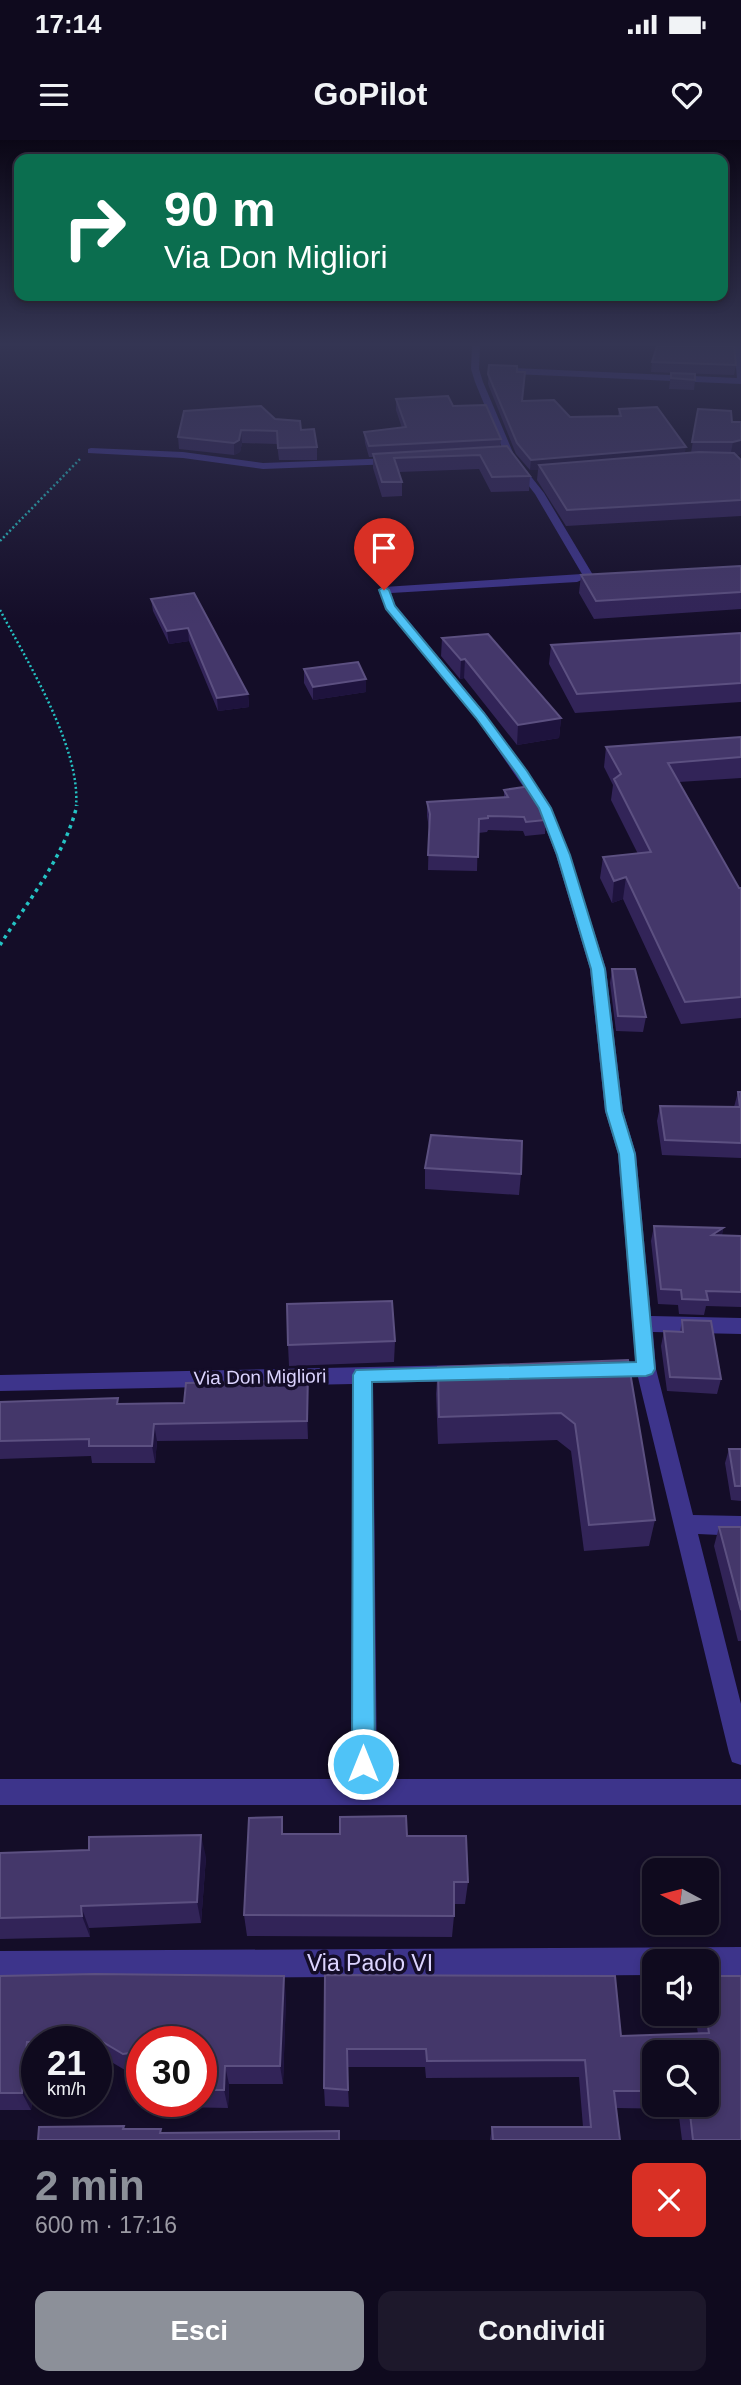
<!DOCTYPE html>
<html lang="it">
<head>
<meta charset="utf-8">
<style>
  body { margin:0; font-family:Helvetica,sans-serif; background:#1d182b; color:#f1f3f6; height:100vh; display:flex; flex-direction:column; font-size:26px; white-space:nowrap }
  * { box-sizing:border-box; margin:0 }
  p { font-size:23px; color:#9b9aa4 }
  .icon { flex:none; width:38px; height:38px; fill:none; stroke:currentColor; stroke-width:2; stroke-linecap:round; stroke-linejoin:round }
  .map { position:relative; height:2000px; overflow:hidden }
  .sheet { display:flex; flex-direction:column; background:#0f0a1e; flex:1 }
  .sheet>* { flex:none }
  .hud { position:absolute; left:14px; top:14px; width:714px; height:147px; border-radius:14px; box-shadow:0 4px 10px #0003,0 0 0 2px #2f2b3c; background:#0b6e4f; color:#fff; overflow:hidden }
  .needle { width:46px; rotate:277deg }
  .fabs { position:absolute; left:642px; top:1718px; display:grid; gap:14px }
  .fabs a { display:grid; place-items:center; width:77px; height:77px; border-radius:14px; background:#0f0a1e; box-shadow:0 4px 10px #0003,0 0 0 2px #2f2b3c; font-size:35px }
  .speed { position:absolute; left:21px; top:1886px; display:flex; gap:14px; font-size:35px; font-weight:700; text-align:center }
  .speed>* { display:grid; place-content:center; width:91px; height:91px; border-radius:50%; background:#0f0a1e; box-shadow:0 4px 10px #0003,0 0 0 2px #2f2b3c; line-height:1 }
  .speed small { font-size:18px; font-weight:400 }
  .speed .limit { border:10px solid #d22; background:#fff; color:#111 }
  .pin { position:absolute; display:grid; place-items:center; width:60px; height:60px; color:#fff; margin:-72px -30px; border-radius:50% 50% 50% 0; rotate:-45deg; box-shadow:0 0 7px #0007 }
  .pin .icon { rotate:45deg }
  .me { position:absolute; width:77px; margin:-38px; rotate:0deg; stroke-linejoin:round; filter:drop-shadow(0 0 5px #0008) }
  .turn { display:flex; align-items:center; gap:24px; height:147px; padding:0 35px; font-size:32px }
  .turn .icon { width:91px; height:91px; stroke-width:2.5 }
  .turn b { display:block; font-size:49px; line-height:60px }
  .round { display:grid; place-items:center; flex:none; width:74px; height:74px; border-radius:14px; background:#1d182b }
  .summary { display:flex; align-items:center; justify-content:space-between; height:119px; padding:0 35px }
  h1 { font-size:42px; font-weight:800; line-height:52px; color:#8c9099 }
  .primary-button { display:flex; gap:14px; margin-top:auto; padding:14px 35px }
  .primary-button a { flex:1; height:80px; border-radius:14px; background:#8c9099; color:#fff; font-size:28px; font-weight:800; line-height:80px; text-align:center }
  .primary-button a+a { background:#1d182b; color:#f1f3f6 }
  .status { display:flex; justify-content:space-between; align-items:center; height:49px; padding:0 35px; background:#0f0a1e; direction:ltr }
  .status svg { height:19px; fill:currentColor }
  header { display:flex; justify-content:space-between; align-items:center; height:91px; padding:0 35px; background:#0f0a1e; font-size:32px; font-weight:800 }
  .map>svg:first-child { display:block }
</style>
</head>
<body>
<div class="status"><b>17:14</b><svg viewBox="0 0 49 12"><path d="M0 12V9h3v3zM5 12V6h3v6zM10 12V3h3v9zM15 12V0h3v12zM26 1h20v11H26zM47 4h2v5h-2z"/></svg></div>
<header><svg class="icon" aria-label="menu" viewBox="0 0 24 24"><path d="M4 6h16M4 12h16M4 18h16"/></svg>GoPilot<svg class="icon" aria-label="heart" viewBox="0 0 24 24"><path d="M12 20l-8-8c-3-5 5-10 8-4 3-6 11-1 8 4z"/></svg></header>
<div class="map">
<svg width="741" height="2000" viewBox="0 0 741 2000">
  <rect width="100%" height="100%" fill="#140d28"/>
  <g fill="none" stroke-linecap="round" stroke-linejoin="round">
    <path stroke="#24c3c4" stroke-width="2.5" stroke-dasharray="2 2.5" stroke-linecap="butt" d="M0 401 80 319
      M0 470C27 521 81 608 76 666"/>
    <path stroke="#24c3c4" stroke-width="3.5" stroke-dasharray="3.5 4.5" stroke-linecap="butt" d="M0 805C28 761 65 716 77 665"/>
    <path fill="#3d348b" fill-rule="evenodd" d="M472 206H480L479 229 483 242 514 315 544 353 593 435 577 442 391 453 395 465 484 572 550 665 570 715 606 829 623 971 636 1014 651 1176 741 1178V1194L653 1192 656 1229 693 1375 741 1376V1396L698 1394 741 1564V1625L732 1622 729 1613 636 1229 618 1014 605 971 590 829 556 715 538 668 476 578 386 468 379 450 384 447 582 434 535 354 505 315 475 242 471 229Z
      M734 206H741V244L493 233 489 230 493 227 737 238Z
      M91 308 183 312 263 323 394 318 399 321 394 324 263 329 183 318 88 313V309Z
      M462 1225 469 1227 472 1233 469 1239 462 1241 373 1243 377 1639H741V1665H0V1639H351L353 1244 0 1251V1235Z
      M741 1807V1835H707V1822H654V1835L0 1839V1811Z"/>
  </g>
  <path fill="#322458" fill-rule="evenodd" d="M652 222 736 225 734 235 651 232Z
    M489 225 517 232 523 261 570 277 618 276 619 269 685 313H691L698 269 732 282H741V314L736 315 741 320V376L566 386 537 340 538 330H530L516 314 488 244Z
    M671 233 695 240 694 250 669 249Z
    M396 259 453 266 501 299 500 307 530 336 529 351 491 352 479 329 399 332 402 342V356L382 357 373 328V317H369L365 303 364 292 402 288 396 270Z
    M275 279 301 290 317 307V320H279L277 304 242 303 240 312 234 315 179 309 178 297Z
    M741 426V469L594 479 579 453 581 435Z
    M194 453 248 554 249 567 218 571 189 501 169 504 153 471 151 459Z
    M741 493V562L575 573 549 524 551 505Z
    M442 498 561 578 559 598 517 605 464 538 460 539 441 516Z
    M304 529 366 552 313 560 304 543Z
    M741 597V638L679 642 739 748H741V878L681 884 623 759 612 763 600 738 603 717 638 714 611 660 613 645 604 627 606 607Z
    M504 650 546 680 545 694 525 696 523 691 488 690 487 692 478 693 477 731 428 730 429 688 427 676V662L504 658Z
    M612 829 646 877 643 892 616 891 610 843Z
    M738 952H741V1018L662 1015 657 981 660 966 734 967Z
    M425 1028 521 1034 519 1055 425 1049Z
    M654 1086 723 1088 722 1095 741 1096V1167L706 1166 704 1175 679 1174 678 1165 658 1164 651 1101Z
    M682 1180 721 1239 717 1254 667 1251 661 1206 664 1191 680 1192Z
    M395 1201 394 1222 289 1226 288 1205Z
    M628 1220 655 1380 649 1406 584 1411 571 1311 557 1300 438 1304 436 1254 438 1227Z
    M308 1230V1299L157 1301 155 1323H92L91 1316 0 1319V1262L119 1264 184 1263 289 1241Z
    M729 1309H741V1361L731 1360 725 1323Z
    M719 1387H741V1501H738L714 1406Z
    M284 1694 407 1696 468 1742 465 1764H454V1776L452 1797 247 1796 244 1775Z
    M0 1713 206 1717 201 1783 89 1788 90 1797 0 1799Z
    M325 1835 621 1896 698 1894 695 1874H707L741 2000H682L678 1969 616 1968 620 2000H490L492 1987H583L579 1937 426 1938 425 1927H347L349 1967 325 1966 324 1948ZM654 1913 707 1965H654Z
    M0 1836 286 1856 283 1944H229L228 1968 177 1967 175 1962H201V1902H142V1931L130 1933 108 1920H96V1902H37V1921L31 1970H0Z"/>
  <path fill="#1e133d" d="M241 290 242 303 240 312 234 315V303Z
    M741 300V314L730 317 733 302Z
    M686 307 684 317 539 325 538 330H530L531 320Z
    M188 488 189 501 169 504 167 491Z
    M465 519 464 538 460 539 461 520Z
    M366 539V552L313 560V547Z
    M248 554 249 567 218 571 217 558Z
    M561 578 559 598 517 605 518 585Z
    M626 737 623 759 612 763 614 741Z
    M723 1088 720 1103 712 1095Z
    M308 1230 309 1248 308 1299 307 1281Z
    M154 1284 157 1301 155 1323 152 1306Z
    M201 1695 206 1717 201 1783 197 1762Z
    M81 1766 89 1788 90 1797 82 1776Z
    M284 1836 286 1856 283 1944 280 1926Z
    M27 1902 36 1921 31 1970 22 1953Z
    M225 1926 229 1944 228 1968 224 1950Z"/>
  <path fill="#44376a" stroke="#5c5081" stroke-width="2" d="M657 206H734L736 225 652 222Z
    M489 225 517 226V232H525L522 261 554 260 570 277 621 276 619 269 657 267 686 307 531 320 517 303 488 234Z
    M671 233 695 234V240L671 238Z
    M448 256 453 266 486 265 501 299 369 306 364 292 406 287 396 259Z
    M261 266 275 279 300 281 301 290 314 289 317 307 278 308 277 291 241 290 239 300 234 303 178 297 184 271Z
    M698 269 731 271 732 282H741V300L733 302H692Z
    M507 306 530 336 492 337 480 315 394 318 402 342H382L373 314Z
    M699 312 734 313 741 320V360L567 370 539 325Z
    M741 426V452L596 461 581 435Z
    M194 453 248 554 217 558 188 488 167 491 151 459Z
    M741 493V543L577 554 551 505Z
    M488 494 561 578 518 585 465 519 461 520 442 498Z
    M358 522 366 539 313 547 304 529Z
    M741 597V617L668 623 739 748H741V857L685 862 626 737 614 741 603 717 651 712 614 639 621 634 606 607Z
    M530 646 546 680 526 682 524 677 488 676V678L479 679 478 717 428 715 430 674 427 662 508 657 504 650Z
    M612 829H635L646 877 618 876Z
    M738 952H741V1003L665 1000 660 966 740 967Z
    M431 995 522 1001 521 1034 425 1028Z
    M654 1086 723 1088 712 1095 741 1096V1152L706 1151 708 1160 682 1159 681 1150 661 1149Z
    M392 1161 395 1201 288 1205 287 1164Z
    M682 1180 711 1181 721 1239 670 1237 664 1191 683 1192Z
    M628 1220 655 1380 589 1385 575 1284 561 1273 439 1277 438 1227Z
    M288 1230H308L307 1281 154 1284 152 1306H89V1299L0 1301V1262L118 1258 117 1264 184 1263 186 1243 289 1241Z
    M729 1309H741V1346H735Z
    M719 1387H741V1470Z
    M406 1676 407 1696H466L468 1742H454V1776L244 1775 249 1678 282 1677V1694H340V1677Z
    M201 1695 197 1762 81 1766 82 1776 0 1778V1713L89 1710V1697Z
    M95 1834 284 1836 280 1926H225L224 1950H201V1902H142V1921L136 1912 123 1914 101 1901 27 1902 22 1953H0V1836Z
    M325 1835 615 1836 621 1896 709 1893 706 1874 707 1836H741V2000H693L689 1965H707V1913H654V1951H614L620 2000H493L492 1987H591L585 1920 427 1921 426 1909H347L348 1950 324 1948Z
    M124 1986 123 1989H161L160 1993 339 1991V2000H38L39 1987Z"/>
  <linearGradient id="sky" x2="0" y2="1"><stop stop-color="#0b0716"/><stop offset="0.42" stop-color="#343553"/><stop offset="1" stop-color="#343553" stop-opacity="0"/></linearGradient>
  <rect width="741" height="486" fill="url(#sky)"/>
  <path fill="#4fc3f7" stroke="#337fa1" stroke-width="2" d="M384 447 389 450 395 466 484 573 527 631 551 668 570 715 605 829 622 971 635 1014 655 1229 652 1234 646 1236 372 1242 375 1624 371 1632 363 1635 355 1632 352 1624 353 1235 356 1230 636 1222 619 1014 606 971 591 829 557 715 539 668 517 634 476 578 386 469 379 450Z"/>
  <g text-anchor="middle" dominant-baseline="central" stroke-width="7" stroke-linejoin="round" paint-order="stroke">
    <g font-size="19" fill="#dcd4ff" stroke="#140d28">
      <text transform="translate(260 1237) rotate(-1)">Via Don Migliori</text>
    </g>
    <g font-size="23" fill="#dcd4ff" stroke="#140d28">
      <text x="370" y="1823">Via Paolo VI</text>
    </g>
  </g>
</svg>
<div class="fabs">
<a><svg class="needle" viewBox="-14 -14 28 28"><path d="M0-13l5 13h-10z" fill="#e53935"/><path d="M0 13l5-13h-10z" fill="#9b9aa4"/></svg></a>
<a><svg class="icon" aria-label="sound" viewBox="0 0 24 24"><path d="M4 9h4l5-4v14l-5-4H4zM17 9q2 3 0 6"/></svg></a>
<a><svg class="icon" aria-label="search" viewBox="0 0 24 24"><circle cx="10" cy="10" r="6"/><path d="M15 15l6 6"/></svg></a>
</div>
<div class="speed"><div>21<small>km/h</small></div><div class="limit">30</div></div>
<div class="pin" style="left:384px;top:450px;background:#d93025"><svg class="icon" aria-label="arrive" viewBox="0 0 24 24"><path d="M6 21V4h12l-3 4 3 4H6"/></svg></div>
<svg class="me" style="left:363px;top:1624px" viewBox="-20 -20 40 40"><circle r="17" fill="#4fc3f7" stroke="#fff" stroke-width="3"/><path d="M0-11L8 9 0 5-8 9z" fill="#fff"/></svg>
<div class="hud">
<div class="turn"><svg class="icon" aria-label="right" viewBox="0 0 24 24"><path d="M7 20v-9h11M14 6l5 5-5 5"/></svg><div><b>90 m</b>Via Don Migliori</div></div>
</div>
</div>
<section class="sheet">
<div class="summary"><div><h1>2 min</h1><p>600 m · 17:16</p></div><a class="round" style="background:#d93025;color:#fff"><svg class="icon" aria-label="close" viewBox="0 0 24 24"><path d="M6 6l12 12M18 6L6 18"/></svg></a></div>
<div class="primary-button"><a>Esci</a><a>Condividi</a></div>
</section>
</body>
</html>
